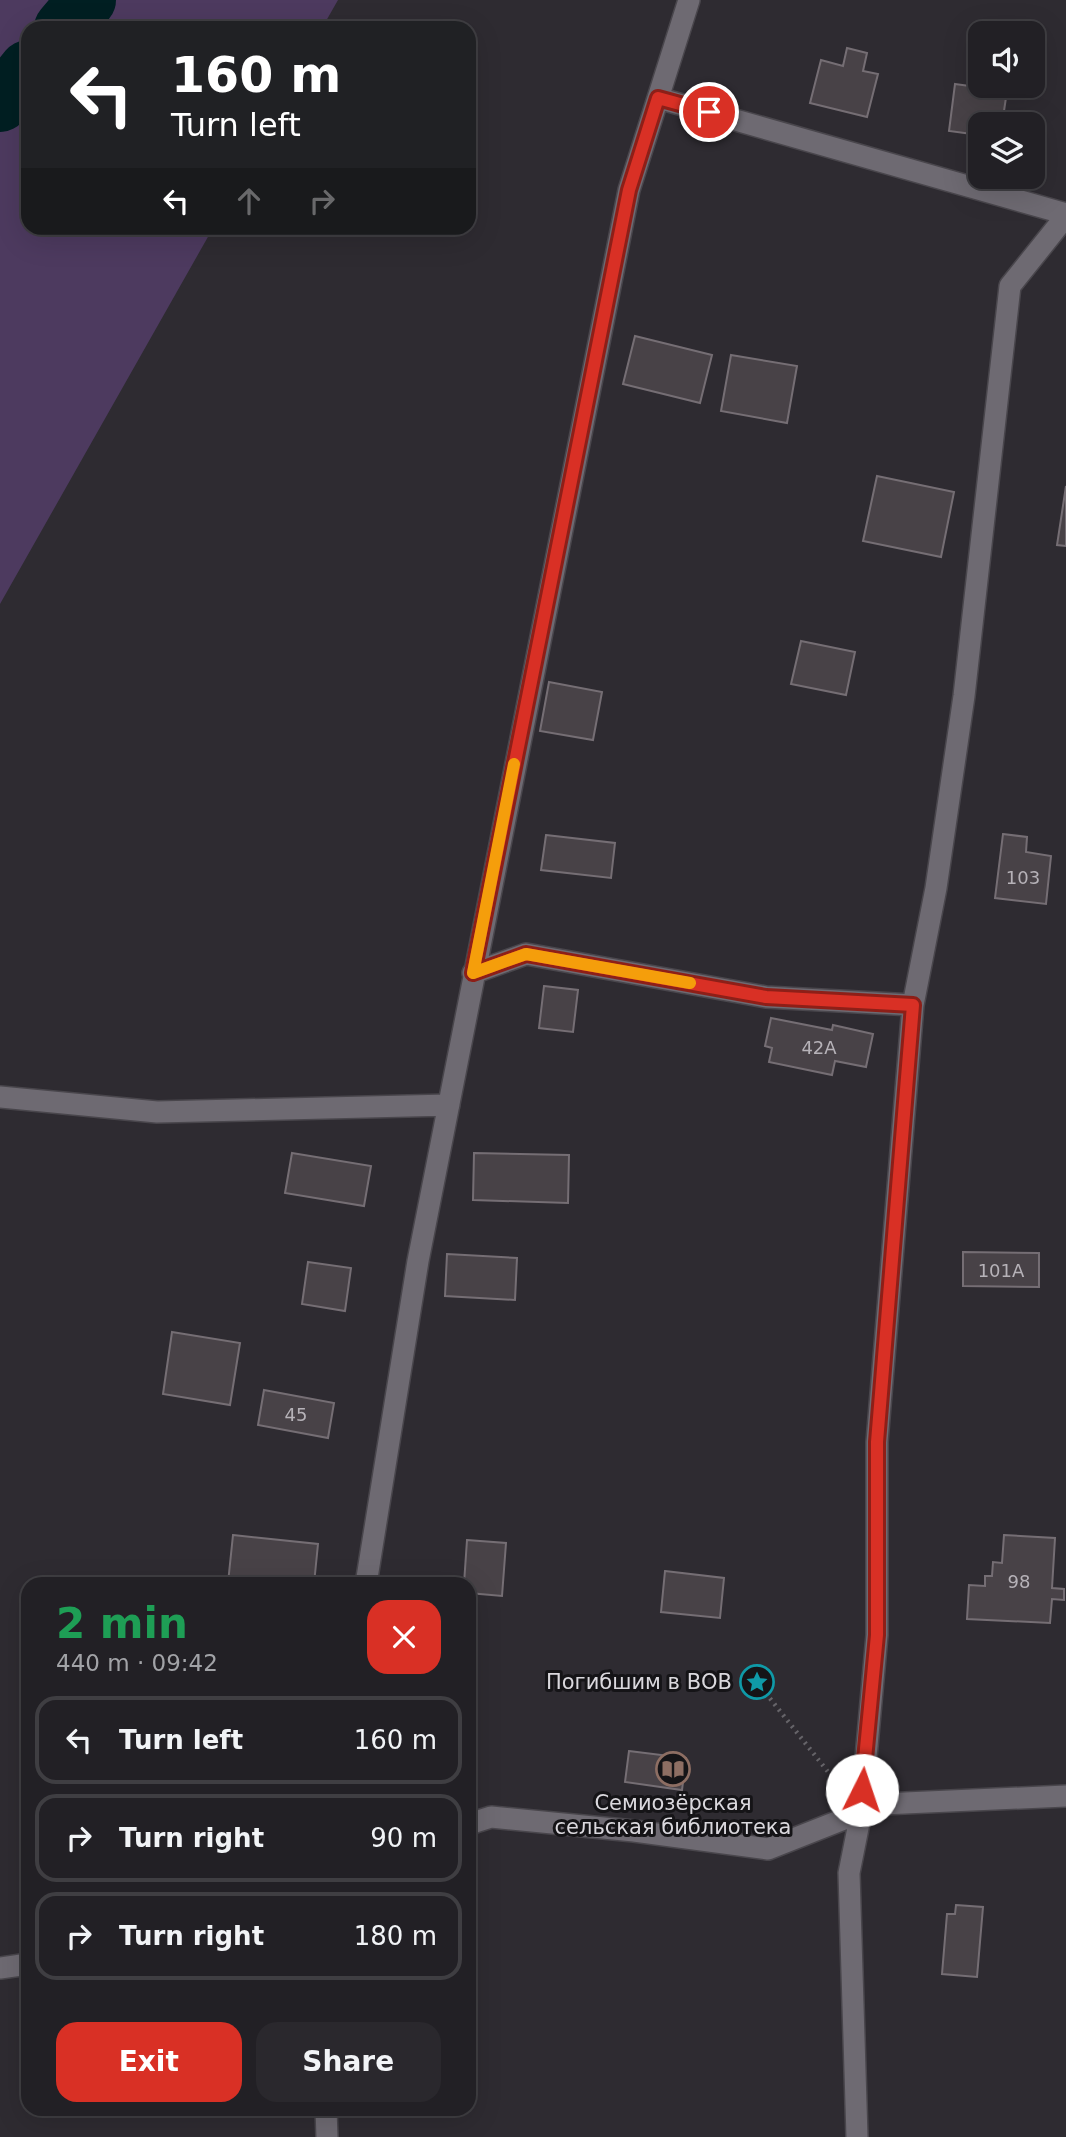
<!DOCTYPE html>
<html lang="en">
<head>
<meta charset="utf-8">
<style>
  body { margin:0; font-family:"DejaVu Sans",sans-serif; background:#2a282d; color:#f1f3f6; height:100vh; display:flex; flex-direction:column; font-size:26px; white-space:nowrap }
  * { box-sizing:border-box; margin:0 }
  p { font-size:23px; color:#a2a3a7 }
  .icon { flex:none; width:38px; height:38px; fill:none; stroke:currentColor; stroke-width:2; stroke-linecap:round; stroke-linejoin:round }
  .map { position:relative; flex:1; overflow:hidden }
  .details { position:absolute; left:21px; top:1577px; width:455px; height:539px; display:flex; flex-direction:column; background:#222025; border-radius:21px; box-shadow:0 7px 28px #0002,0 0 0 2px #3f3e42 }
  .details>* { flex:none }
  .top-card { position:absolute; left:21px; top:21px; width:455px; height:214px; border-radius:21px; box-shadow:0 7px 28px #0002,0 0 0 2px #3f3e42; background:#202124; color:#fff; overflow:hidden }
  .buttons { position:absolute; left:968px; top:21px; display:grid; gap:14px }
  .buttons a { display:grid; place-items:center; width:77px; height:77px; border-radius:14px; background:#222025; box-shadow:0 7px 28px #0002,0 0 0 2px #3f3e42; font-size:35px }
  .pin { position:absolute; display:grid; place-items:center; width:60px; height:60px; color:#fff; margin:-30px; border:4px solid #fff; border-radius:50%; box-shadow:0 2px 7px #0007 }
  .me { position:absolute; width:77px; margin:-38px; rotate:4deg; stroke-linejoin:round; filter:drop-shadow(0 0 5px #0008) }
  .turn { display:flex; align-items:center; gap:24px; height:147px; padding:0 35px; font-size:32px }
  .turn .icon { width:91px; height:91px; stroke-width:2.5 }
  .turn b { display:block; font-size:49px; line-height:60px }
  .lanes { display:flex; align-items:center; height:66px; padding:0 35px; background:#0003; justify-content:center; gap:35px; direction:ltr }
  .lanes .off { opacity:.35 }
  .round { display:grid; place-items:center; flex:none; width:74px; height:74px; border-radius:21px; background:#2a282d }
  .summary { display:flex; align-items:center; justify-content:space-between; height:119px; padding:0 35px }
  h1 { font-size:42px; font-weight:700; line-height:52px; color:#1e9e55 }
  .cta { display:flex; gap:14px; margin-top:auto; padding:14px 35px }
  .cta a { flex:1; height:80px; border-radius:21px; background:#d93025; color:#fff; font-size:28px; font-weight:700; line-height:80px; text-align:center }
  .cta a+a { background:#2a282d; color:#f1f3f6 }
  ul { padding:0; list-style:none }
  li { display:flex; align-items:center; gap:21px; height:88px; margin:0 14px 10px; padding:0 21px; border:4px solid #3f3e42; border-radius:21px }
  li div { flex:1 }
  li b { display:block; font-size:26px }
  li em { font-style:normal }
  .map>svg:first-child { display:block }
</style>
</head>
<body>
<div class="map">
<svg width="1066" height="2137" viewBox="0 0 1066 2137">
  <rect width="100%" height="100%" fill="#2e2b31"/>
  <path fill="#4d3a5f" d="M0 0H338L322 28H28V228H213L0 604Z"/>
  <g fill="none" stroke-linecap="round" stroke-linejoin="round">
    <path stroke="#001f22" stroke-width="58" d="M63 28 87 0
      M0 103 28 69"/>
  </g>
  <path fill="#484247" stroke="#756e74" stroke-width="2" d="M847 48 867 53 863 71 878 74 867 117 810 103 821 60 843 66Z
    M955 84 1007 91 1002 124H980V135L949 131Z
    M635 336 712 355 700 403 623 384Z
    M731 355 797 366 787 423 721 411Z
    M877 476 954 492 941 557 863 541Z
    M1066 486V546L1057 545Z
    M801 641 855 652 846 695 791 684Z
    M549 682 602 692 593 740 540 731Z
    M1003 834 1027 837 1026 852 1051 856 1046 904 995 898Z
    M546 835 615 843 611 878 541 870Z
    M544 986 578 990 573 1032 539 1028Z
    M771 1018 832 1030 833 1025 873 1034 866 1067 835 1061 832 1075 769 1062 772 1048 765 1046Z
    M292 1153 371 1166 364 1206 285 1193Z
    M474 1153 569 1155 568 1203 473 1200Z
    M963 1252 1039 1253V1287L963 1286Z
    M447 1254 517 1258 515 1300 445 1296Z
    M308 1262 351 1268 345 1311 302 1304Z
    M172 1332 240 1343 230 1405 163 1394Z
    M264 1390 334 1403 328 1438 258 1425Z
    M233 1535 318 1544 314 1584 228 1583Z
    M1004 1535 1055 1538 1052 1588 1064 1589V1600L1052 1599 1050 1623 967 1619 969 1585 985 1586V1576H992L993 1562 1002 1563Z
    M467 1540 506 1543 502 1596 469 1593V1584H464Z
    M665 1571 724 1578 720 1618 661 1612Z
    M469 1635 476 1636 473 1677 469 1676Z
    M629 1751 686 1758 682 1790 625 1782Z
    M956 1905 983 1907 977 1977 942 1974 947 1914H955Z"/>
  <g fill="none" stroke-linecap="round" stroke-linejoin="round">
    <g stroke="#49464c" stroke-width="24">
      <path id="minor" d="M658 98 1066 214
        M473 973 526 954 766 997 913 1005
        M0 1097 157 1112 449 1105
        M366 1584 418 1261 629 190 689 0
        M469 1824 491 1817 634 1831 768 1849 882 1804 1066 1796
        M0 1968 28 1964
        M326 2109 327 2137
        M857 2137 849 1873 861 1813 877 1635V1442L913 1005 936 888 964 696 1010 286 1066 216"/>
    </g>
    <path stroke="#666469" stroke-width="4.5" stroke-dasharray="2 5" stroke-linecap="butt" d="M757 1682 836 1782"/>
    <use href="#minor" stroke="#6e6a72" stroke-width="21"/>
  </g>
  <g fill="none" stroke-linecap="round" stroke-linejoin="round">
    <g stroke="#8d1f18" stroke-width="18">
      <path id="route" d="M709 112 658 98 629 190 473 973 526 954 766 997 913 1005 877 1442V1635L862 1790"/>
    </g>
    <use href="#route" stroke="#d93025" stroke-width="12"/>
    <path stroke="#f59e0b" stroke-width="12" d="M514 764 473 973 526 954 690 983"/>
  </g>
  <defs>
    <g id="sight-ring" transform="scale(1.75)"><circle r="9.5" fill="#151417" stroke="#0f9aa8" stroke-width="1.5"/><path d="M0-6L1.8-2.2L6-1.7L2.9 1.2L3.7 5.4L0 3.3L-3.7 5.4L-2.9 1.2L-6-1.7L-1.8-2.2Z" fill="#0f9aa8"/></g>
    <g id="library-ring" transform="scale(1.75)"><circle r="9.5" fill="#151417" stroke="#8d6e63" stroke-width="1.5"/><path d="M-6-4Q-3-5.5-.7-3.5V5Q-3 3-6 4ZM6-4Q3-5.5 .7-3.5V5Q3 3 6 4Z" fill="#8d6e63"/></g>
  </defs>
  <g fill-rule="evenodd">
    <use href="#sight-ring" x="757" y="1682"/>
    <use href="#library-ring" x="673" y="1769"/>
  </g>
  <g text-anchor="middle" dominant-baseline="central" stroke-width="6" stroke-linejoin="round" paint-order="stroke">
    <g font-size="18" fill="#b6b2b8">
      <text x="1023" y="877">103</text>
      <text x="819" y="1047">42А</text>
      <text x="1001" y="1270">101А</text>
      <text x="296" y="1414">45</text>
      <text x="1019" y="1581">98</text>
    </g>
    <g font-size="21" fill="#dad8dd" stroke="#151417" text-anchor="end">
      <text x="732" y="1682">Погибшим в ВОВ</text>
      <text x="673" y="1803" text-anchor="middle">Семиозёрская<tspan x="673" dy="24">сельская библиотека</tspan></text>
    </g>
  </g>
</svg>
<div class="buttons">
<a><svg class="icon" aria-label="sound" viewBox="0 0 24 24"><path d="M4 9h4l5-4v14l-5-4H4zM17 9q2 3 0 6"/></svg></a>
<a><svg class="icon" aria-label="layers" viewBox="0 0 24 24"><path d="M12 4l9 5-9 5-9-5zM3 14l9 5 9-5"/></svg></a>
</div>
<div class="pin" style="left:709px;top:112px;background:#d93025"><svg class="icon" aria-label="arrive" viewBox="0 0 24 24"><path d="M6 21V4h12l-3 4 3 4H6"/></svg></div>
<svg class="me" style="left:862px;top:1790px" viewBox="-20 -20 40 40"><circle r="19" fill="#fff"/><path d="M0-13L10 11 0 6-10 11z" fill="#d93025"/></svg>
<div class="top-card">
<div class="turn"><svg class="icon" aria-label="left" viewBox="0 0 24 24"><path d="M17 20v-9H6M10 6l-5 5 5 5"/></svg><div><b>160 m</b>Turn left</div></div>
<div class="lanes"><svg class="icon" aria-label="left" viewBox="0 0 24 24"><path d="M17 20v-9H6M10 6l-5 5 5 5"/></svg><svg class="icon off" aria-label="ahead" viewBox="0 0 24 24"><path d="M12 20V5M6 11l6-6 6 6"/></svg><svg class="icon off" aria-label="right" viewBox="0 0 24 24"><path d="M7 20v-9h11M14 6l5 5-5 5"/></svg></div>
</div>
<section class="details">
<div class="summary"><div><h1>2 min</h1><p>440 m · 09:42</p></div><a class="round" style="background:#d93025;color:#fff"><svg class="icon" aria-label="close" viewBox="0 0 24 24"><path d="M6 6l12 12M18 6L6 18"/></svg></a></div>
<ul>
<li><svg class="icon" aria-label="left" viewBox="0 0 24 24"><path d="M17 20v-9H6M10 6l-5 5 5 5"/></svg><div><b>Turn left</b></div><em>160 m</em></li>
<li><svg class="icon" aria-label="right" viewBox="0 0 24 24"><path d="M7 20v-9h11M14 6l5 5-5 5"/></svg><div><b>Turn right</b></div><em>90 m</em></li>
<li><svg class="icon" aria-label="right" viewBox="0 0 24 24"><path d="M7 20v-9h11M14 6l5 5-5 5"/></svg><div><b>Turn right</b></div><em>180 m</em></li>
</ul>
<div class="cta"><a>Exit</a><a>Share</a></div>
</section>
</div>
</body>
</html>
